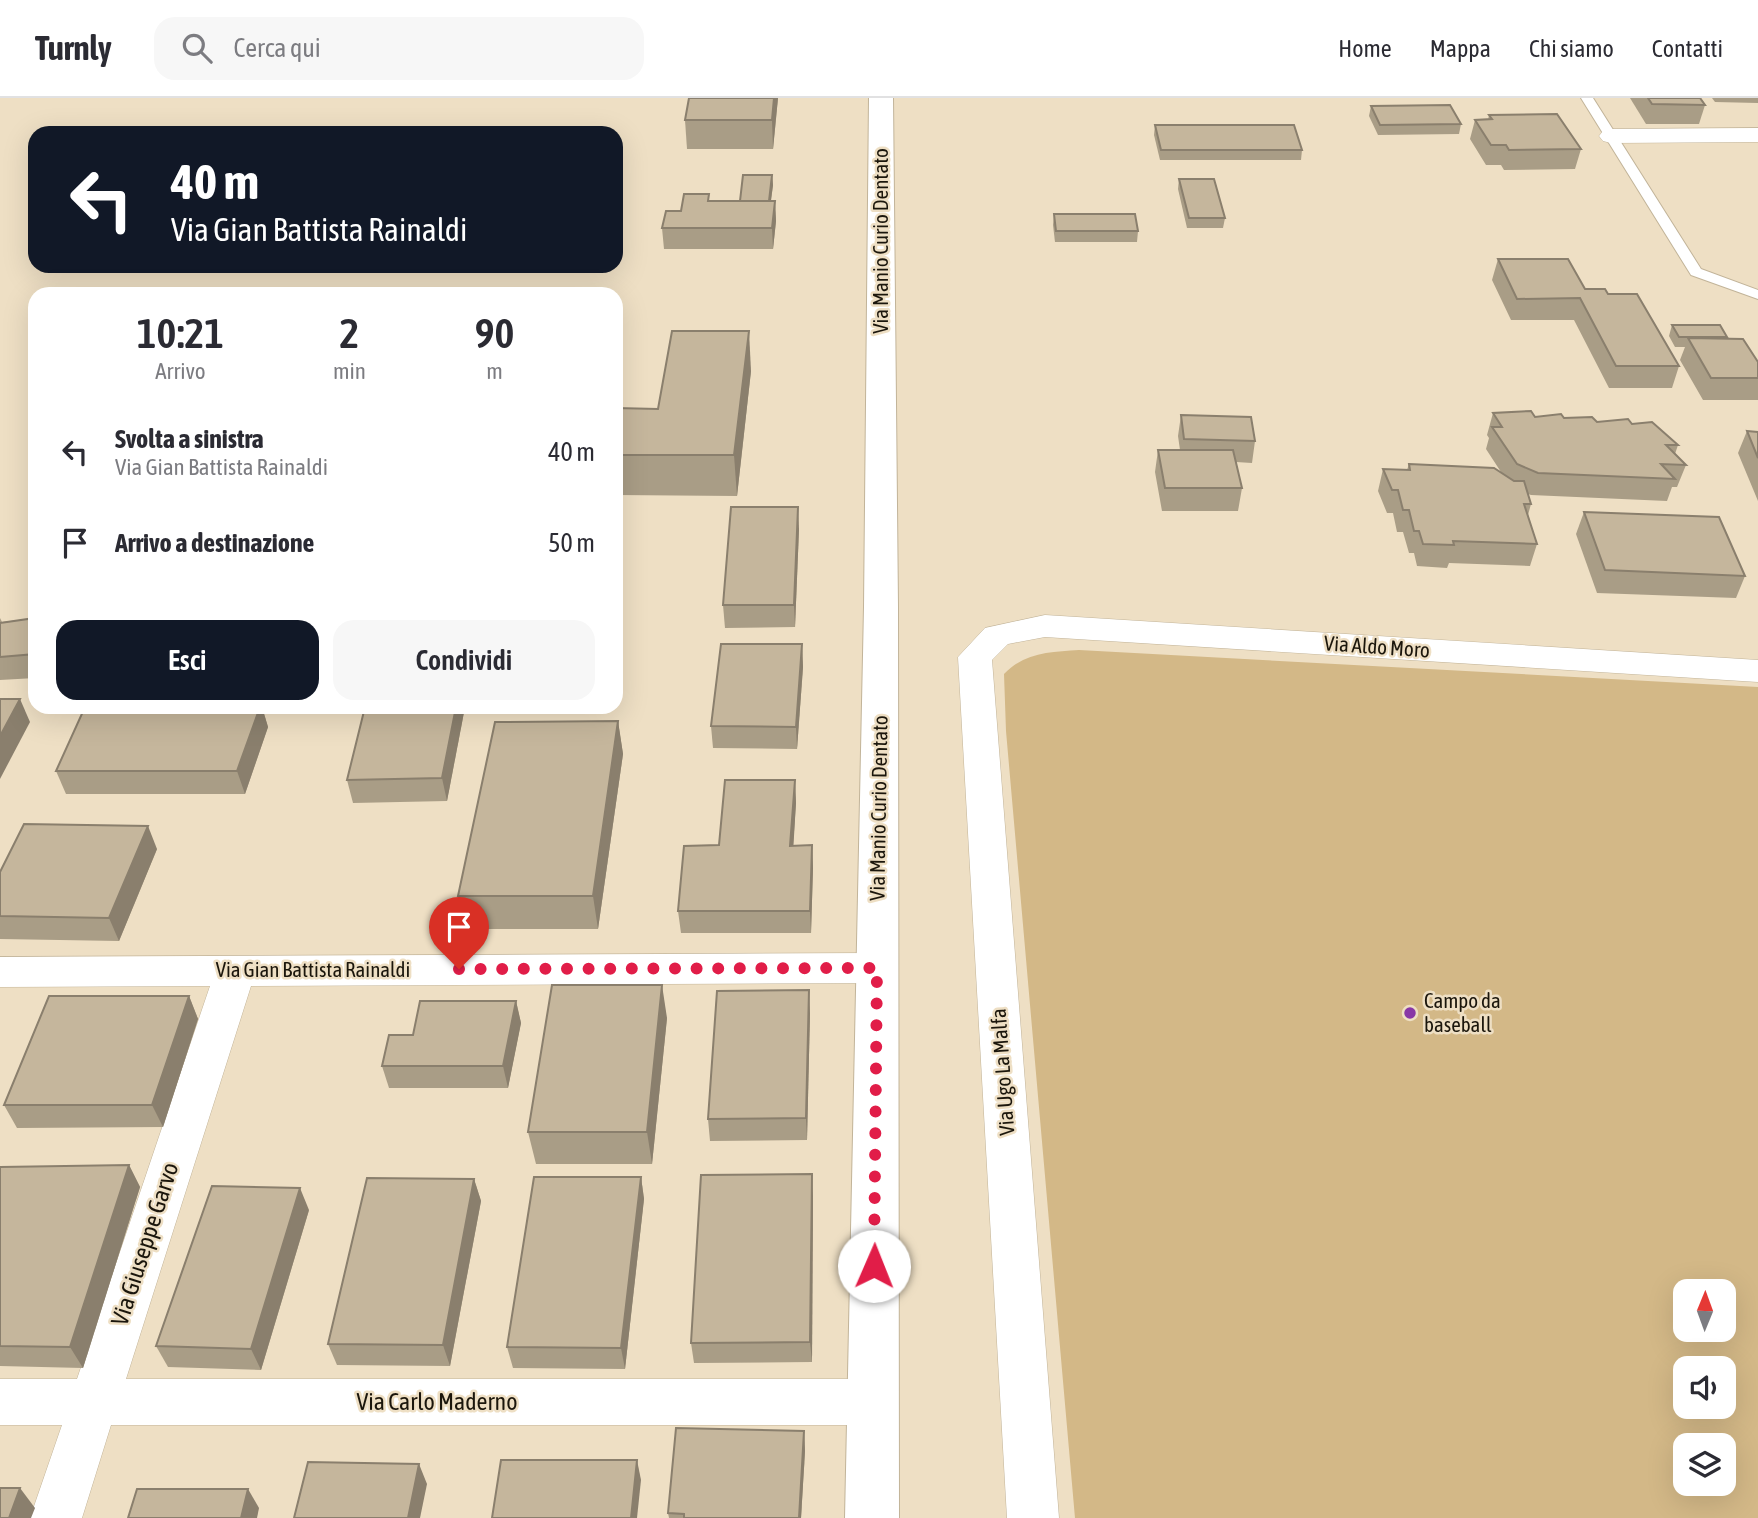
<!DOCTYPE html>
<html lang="it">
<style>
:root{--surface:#fff;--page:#f7f7f7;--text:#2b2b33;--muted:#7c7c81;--line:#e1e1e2;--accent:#111827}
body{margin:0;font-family:"Asap Condensed",sans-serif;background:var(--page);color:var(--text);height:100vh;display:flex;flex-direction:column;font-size:26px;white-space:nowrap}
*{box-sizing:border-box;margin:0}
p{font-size:23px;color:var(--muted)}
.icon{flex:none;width:38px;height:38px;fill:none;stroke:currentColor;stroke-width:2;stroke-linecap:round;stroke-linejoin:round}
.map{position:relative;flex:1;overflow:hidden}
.details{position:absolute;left:28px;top:189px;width:595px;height:427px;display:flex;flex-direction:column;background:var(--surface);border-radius:21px;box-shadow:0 7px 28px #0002}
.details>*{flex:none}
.guide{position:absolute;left:28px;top:28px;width:595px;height:147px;border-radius:21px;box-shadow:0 7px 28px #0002;background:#111827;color:#fff;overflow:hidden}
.needle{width:46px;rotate:1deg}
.buttons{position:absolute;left:1673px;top:1181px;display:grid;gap:14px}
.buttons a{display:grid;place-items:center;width:63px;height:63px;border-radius:14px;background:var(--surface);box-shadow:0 7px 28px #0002;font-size:35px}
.pin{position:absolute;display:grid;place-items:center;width:60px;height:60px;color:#fff;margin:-72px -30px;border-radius:50% 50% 50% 0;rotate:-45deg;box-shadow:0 0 7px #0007}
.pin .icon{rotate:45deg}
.me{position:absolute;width:77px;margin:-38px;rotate:1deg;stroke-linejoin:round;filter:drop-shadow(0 0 5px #0008)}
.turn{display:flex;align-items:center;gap:24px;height:147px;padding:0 28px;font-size:32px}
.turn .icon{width:91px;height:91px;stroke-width:2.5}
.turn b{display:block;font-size:49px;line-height:60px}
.eta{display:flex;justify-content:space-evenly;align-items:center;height:119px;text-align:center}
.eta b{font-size:42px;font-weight:600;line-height:49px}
.button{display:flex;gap:14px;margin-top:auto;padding:14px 28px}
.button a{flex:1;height:80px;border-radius:21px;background:var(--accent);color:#fff;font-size:28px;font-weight:600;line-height:80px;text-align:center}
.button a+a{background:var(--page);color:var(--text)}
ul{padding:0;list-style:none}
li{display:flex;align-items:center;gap:21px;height:91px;padding:0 28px}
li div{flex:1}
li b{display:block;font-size:26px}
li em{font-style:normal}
header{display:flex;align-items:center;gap:42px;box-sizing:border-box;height:98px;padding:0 35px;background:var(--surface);border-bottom:2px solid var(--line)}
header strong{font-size:33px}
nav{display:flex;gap:38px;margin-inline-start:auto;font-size:24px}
.search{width:490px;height:63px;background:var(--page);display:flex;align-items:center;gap:18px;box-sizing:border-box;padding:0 24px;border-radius:21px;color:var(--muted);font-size:26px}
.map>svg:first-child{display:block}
.green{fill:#d3b887;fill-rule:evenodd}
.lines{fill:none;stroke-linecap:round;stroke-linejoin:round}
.service-casing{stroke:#c2b499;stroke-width:2}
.minor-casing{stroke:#c2b499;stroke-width:1}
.secondary-casing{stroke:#c2b499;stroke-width:2}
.service{fill:#fff;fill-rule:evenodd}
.minor{fill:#fff;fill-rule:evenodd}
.secondary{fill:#fff;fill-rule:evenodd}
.wall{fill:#a99d86}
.shaded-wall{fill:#8a7f6d}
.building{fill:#c5b69c;stroke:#8a7f6d;stroke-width:2}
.route{stroke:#e11d48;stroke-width:12;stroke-dasharray:0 21.6}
.poi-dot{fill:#8837a6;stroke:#eedfc4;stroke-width:2.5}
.labels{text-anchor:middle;stroke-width:5;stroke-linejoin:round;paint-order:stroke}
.street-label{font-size:21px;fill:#1b160c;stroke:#eedfc4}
.poi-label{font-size:21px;fill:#1b160c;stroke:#eedfc4;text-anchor:start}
.near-street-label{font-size:24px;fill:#1b160c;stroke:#eedfc4}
</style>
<header>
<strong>Turnly</strong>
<div class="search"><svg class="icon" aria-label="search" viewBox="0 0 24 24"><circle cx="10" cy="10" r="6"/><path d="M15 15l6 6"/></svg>Cerca qui</div>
<nav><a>Home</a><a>Mappa</a><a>Chi siamo</a><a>Contatti</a></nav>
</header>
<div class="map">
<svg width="1758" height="1420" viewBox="0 0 1758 1420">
<rect width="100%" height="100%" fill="#eedfc4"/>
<path class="green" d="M1079,552L1758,589V1420H1075L1006,633L1004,576C1025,554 1051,554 1079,552ZM1685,1194H1724V1232H1685ZM1724,1270V1309H1685V1270ZM1685,1348H1724V1386H1685Z"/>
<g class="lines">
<defs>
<polygon id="service" points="1581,0 1593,0 1701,171 1758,192 1758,201 1691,177"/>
<g id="minor">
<polygon points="1758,30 1758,44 1611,45 1603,43 1599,38 1603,33 1611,31"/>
<polygon points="1045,517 1758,562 1758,584 1045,539 1008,546 992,562 1059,1420 1007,1420 958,559 985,530"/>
<polygon points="877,855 891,859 897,870 891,881 877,885 251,888 126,1281 873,1281 890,1288 897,1304 890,1320 873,1327 111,1327 82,1420 30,1420 62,1327 0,1327 0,1281 77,1281 210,888 0,889 0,859"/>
</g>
<polygon id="secondary" points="869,0 893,0 898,509 899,1420 845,1420 864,509"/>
</defs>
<use href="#service" class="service-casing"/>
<use href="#minor" class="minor-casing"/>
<use href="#secondary" class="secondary-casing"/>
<use href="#service" class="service"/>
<use href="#minor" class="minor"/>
<use href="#secondary" class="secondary"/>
</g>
<g class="wall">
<polygon points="689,0 778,0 773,51 687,51 685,22"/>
<polygon points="1630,0 1701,0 1705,7 1699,26 1646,26"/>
<polygon points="1712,0 1758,0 1758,5 1715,4"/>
<polygon points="1371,8 1461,26 1459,36 1378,37 1369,18"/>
<polygon points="1489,17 1581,51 1575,71 1504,72 1501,67 1486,67 1470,41 1475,22 1488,22"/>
<polygon points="1155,27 1302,52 1301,62 1160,62 1154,37"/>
<polygon points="772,77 773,87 771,103 775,103 776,123 773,151 664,151 662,130 681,113 709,103 740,103"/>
<polygon points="1179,81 1225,120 1223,130 1187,130 1178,91"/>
<polygon points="1054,116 1138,133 1137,144 1055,144 1053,127"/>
<polygon points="1498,161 1585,191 1608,196 1679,268 1672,290 1609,290 1574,222 1511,222 1492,182"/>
<polygon points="1672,227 1727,239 1727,241 1758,264 1758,302 1703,302 1680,262 1685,249 1675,249 1669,238"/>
<polygon points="751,273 737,398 616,397 616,310 658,311"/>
<polygon points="1493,315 1564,320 1597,324 1632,326 1678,347 1675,356 1686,367 1677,389 1672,389 1667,403 1531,397 1528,396 1531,406 1528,417 1537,446 1530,468 1449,465 1447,470 1417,468 1414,455 1409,455 1403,434 1397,434 1393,415 1387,415 1378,393 1383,371 1407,372 1409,366 1501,374 1486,351 1489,340 1487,337"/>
<polygon points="1181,317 1255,343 1252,365 1236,364 1242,390 1238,413 1162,413 1155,374 1158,352 1180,352 1178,338"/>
<polygon points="1747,333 1758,334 1758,403 1738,355"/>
<polygon points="1584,414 1745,478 1736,500 1597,495 1576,436"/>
<polygon points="799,431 795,529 725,530 723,507"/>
<polygon points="0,520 2,524 35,520 35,580 0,582"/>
<polygon points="802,546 803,569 797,651 713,650 711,628"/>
<polygon points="85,609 262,609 268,629 245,696 66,696 56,673"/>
<polygon points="365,609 465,609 447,703 353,705 347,682"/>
<polygon points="618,623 623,656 598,831 466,831 458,798"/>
<polygon points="795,682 796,705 793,748 812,747 813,770 811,835 681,835 678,813 719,747"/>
<polygon points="157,751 119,843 0,841 0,774"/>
<polygon points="189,898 198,921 163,1029 17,1030 4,1007"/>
<polygon points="516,903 521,925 508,990 389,990 382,968 413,937"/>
<polygon points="810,915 807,1042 710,1043 708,1021"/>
<polygon points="667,920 652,1066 536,1066 528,1034"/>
<polygon points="129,1067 140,1089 83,1270 0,1268 0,1069"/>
<polygon points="641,1079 644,1101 625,1271 513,1270 507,1249"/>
<polygon points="474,1081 481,1103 450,1268 337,1267 328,1246"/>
<polygon points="813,1098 812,1264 694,1265 691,1245"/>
<polygon points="309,1112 261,1272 168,1269 156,1248"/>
<polygon points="804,1333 805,1353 801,1420 669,1420 668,1415"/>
</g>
<g class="shaded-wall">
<polygon points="774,0 778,0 773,51 772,22"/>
<polygon points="772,77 773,87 768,123 768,113"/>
<polygon points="775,103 776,123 773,151 772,130"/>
<polygon points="749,233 751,273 737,398 734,357"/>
<polygon points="798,409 799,431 795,529 794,507"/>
<polygon points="802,546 803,569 797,651 796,629"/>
<polygon points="20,601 30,624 0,681 0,638"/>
<polygon points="260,609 262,609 268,629 245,696 237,673"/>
<polygon points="456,609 465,609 447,703 442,680"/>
<polygon points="618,623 623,656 598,831 593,798"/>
<polygon points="795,682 796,705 792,771 790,748"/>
<polygon points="148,728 157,751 119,843 109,820"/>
<polygon points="812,747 813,770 811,835 810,813"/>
<polygon points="662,887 667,920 652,1066 647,1034"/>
<polygon points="809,892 810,915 807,1042 806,1020"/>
<polygon points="189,898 198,921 163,1029 152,1007"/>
<polygon points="516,903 521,925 508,990 503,968"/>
<polygon points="129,1067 140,1089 83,1270 70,1249"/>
<polygon points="812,1076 813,1098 812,1264 810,1244"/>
<polygon points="641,1079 644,1101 625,1271 621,1250"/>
<polygon points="474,1081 481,1103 450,1268 443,1247"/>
<polygon points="300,1090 309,1112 261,1272 251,1251"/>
<polygon points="804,1333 805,1353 801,1420 799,1420"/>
<polygon points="637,1362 641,1382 637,1420 631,1420"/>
<polygon points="419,1366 427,1386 420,1420 408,1420"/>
<polygon points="20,1390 35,1410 31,1420 9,1420"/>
<polygon points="248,1391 259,1410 257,1420 241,1420"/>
</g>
<g class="building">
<polygon points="689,0 774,0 772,22 685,22"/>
<polygon points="1648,0 1700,0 1705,7 1652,6"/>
<polygon points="1450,7 1461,26 1380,27 1371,8"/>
<polygon points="1557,16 1581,51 1509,52 1506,47 1491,47 1475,22 1492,21 1489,17"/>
<polygon points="1155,27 1294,27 1302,52 1161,52"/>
<polygon points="743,77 772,77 769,103 740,103"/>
<polygon points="1179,81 1214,81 1225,120 1189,120"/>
<polygon points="684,96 709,96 708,103 775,103 772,130 662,130 666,113 681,113"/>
<polygon points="1054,116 1135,116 1138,133 1056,133"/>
<polygon points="1498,161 1568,161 1585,191 1605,191 1608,196 1637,196 1679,268 1616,268 1580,200 1517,201"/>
<polygon points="1672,227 1720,227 1727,239 1679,239"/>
<polygon points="672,233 749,233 734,357 616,357 616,310 658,311"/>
<polygon points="1688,240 1743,241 1758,264 1758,280 1711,280"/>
<polygon points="1531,313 1535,319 1561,316 1564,320 1592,319 1597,324 1628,321 1632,326 1652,324 1678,347 1666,347 1686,367 1661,366 1675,381 1538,375 1517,366 1492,329 1502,329 1493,315"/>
<polygon points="1181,317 1251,319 1255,343 1184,341"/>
<polygon points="1747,333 1758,334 1758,360"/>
<polygon points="1158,352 1233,352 1242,390 1165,390"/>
<polygon points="1409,366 1494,370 1514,383 1524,383 1531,406 1524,406 1537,446 1453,443 1454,447 1423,446 1419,433 1414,433 1409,412 1403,412 1398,392 1392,392 1383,371 1410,372"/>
<polygon points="731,409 798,409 794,507 723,507"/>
<polygon points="1584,414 1719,419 1745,478 1605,472"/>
<polygon points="35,520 35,556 0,559 0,525"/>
<polygon points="721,546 802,546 796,629 711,628"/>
<polygon points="0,601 20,601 0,638"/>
<polygon points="85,609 260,609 237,673 56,673"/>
<polygon points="365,609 456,609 442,680 347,682"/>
<polygon points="618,623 593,798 458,798 495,624"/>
<polygon points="725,682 795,682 790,748 812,747 810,813 678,813 684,748 719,747"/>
<polygon points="24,726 148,728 109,820 0,818 0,774"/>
<polygon points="552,887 662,887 647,1034 528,1034"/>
<polygon points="809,892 806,1020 708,1021 717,893"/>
<polygon points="49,898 189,898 152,1007 4,1007"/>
<polygon points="420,903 516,903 503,968 382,968 389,937 413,937"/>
<polygon points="129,1067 70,1249 0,1248 0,1069"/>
<polygon points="812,1076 810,1244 691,1245 701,1077"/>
<polygon points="534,1079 641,1079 621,1250 507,1249"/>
<polygon points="367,1080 474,1081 443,1247 328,1246"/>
<polygon points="212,1088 300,1090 251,1251 156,1248"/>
<polygon points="676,1330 804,1333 799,1420 684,1420 684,1416 668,1415"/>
<polygon points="501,1362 637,1362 631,1420 492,1420"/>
<polygon points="308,1364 419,1366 408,1420 294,1420"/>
<polygon points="0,1390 20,1390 9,1420 0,1420"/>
<polygon points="137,1391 248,1391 241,1420 128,1420"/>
</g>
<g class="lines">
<polyline class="route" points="459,871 877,870 874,1168"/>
</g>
<circle class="poi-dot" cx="1410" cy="915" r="7"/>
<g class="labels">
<g class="street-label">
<text transform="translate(881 143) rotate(-90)" y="7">Via Manio Curio Dentato</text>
<text transform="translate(1377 549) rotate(4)" y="7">Via Aldo Moro</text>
<text transform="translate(879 710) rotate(-89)" y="7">Via Manio Curio Dentato</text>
<text x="313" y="879">Via Gian Battista Rainaldi</text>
<text transform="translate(1003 974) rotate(-94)" y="7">Via Ugo La Malfa</text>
</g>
<g class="poi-label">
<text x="1424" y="910">Campo da<tspan x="1424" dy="24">baseball</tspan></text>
</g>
<g class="near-street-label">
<text transform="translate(145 1146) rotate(-72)" y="8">Via Giuseppe Garvo</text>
<text x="437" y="1312">Via Carlo Maderno</text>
</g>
</g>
</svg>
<div class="buttons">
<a><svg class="needle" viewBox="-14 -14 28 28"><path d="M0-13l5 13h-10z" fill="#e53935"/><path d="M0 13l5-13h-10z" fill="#7c7c81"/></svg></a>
<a><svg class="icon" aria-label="sound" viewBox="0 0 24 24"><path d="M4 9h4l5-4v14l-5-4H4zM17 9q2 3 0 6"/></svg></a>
<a><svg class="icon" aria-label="layers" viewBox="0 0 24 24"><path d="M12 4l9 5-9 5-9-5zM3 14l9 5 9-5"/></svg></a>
</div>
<div class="pin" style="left:459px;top:871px;background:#d93025"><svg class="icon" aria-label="arrive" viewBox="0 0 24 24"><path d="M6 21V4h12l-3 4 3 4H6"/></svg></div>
<svg class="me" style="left:874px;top:1168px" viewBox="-20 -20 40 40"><circle r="19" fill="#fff"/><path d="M0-13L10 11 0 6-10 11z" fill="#e11d48"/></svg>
<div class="guide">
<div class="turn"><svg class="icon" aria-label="left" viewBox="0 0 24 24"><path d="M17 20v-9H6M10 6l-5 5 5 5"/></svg><div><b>40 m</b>Via Gian Battista Rainaldi</div></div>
</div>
<section class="details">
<div class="eta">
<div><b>10:21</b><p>Arrivo</p></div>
<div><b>2</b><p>min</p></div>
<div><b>90</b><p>m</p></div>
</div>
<ul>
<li><svg class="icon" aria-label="left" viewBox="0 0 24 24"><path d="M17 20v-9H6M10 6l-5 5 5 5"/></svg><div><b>Svolta a sinistra</b><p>Via Gian Battista Rainaldi</p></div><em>40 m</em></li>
<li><svg class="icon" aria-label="arrive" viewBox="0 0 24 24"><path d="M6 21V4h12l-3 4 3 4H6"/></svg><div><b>Arrivo a destinazione</b></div><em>50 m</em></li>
</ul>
<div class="button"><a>Esci</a><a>Condividi</a></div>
</section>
</div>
